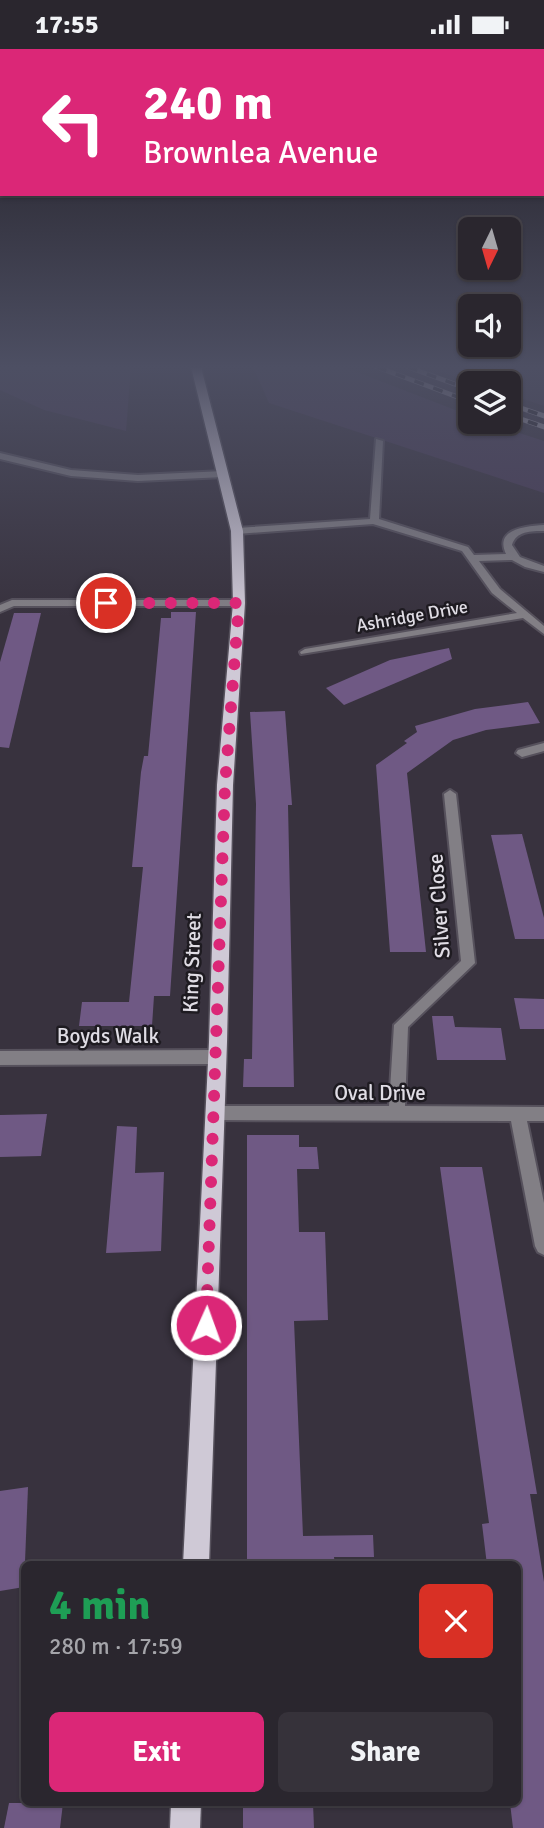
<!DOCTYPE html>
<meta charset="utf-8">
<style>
:root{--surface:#2a262e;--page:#36323a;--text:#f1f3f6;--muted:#a5a5aa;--line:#46434a;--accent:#db2777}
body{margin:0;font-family:Signika,sans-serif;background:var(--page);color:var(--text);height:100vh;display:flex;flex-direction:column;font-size:26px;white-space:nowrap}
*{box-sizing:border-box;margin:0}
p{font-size:23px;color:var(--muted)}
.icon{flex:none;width:38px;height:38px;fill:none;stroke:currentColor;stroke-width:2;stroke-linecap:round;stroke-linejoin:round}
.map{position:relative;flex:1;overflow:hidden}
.side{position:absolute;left:21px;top:1512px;width:500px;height:245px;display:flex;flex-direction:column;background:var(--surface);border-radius:10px;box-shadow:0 2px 5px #0004,0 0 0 2px var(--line)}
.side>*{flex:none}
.top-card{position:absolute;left:0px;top:0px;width:544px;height:147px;box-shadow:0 2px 5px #0004,0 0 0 2px var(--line);background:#db2777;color:#fff;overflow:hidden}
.needle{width:46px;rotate:185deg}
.fabs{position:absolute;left:458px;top:168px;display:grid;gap:14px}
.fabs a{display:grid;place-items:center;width:63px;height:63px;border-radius:10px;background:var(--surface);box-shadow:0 2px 5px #0004,0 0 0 2px var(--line);font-size:35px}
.pin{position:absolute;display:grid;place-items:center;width:60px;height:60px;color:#fff;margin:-30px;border:4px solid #fff;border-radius:50%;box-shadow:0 2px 7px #0007}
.me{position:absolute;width:77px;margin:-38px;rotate:2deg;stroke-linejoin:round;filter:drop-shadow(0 0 5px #0008)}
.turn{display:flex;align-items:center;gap:24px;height:147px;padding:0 28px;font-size:32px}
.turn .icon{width:91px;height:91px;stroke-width:2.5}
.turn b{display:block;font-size:49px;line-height:60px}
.round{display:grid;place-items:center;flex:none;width:74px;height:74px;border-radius:10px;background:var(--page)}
.overview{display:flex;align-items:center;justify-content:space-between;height:119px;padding:0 28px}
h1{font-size:42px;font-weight:800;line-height:52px;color:#1e9e55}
.button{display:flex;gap:14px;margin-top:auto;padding:14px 28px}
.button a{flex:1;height:80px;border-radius:10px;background:var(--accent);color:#fff;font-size:28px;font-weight:800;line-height:80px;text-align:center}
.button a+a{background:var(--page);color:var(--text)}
.status{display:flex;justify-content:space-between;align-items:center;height:49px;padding:0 35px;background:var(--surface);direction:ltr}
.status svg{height:19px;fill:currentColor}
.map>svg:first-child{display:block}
.built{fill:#433a4c}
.green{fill:#483b56}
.building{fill:#6f5984}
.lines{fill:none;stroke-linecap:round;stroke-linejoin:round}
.minor-casing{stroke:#56515c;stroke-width:4}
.tertiary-casing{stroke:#56515c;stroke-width:4}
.primary-casing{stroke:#56515c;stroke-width:3}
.minor{fill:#827f85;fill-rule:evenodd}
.tertiary{fill:#827f85;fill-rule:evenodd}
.primary{fill:#cfc9d6;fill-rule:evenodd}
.rail-casing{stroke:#aba7b0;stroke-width:5}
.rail{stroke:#1e1b21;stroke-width:3.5;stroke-dasharray:10;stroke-linecap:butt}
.route{stroke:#db2777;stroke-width:12;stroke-dasharray:0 21.6}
.labels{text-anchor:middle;stroke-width:5;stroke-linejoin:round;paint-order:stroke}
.far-street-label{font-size:18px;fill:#e0dde5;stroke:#1e1b21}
.street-label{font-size:21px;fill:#e0dde5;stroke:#1e1b21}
</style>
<div class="status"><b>17:55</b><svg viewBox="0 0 49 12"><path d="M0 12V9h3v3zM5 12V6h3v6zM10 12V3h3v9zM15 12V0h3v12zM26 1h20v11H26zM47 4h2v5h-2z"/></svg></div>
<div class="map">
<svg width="544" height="1779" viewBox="0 0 544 1779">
<rect width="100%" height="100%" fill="#38323e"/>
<polygon class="built" points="425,318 544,318 544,357 509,345 509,334 474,334"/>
<g class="green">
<polygon points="0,318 131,318 126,382 44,361 0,341"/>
<polygon points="253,318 344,318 471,367 471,373 486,373 544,392 544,444 269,354"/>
</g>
<g class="building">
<polygon points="171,563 196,563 170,947 154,947 152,977 79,977 82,953 129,953 143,818 132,818 141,723 144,707 148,707 161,569 171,569"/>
<polygon points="14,564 41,564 9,699 0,698 0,613"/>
<polygon points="449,599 452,610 344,656 326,639 390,611"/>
<polygon points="528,653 540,674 486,681 453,691 407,724 426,903 390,903 376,716 407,694 404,692 417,683 415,677 475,660"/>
<polygon points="285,662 292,756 288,756 294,1038 243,1038 244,1010 252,1010 256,755 250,663"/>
<polygon points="522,785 544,869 544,890 515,890 491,786"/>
<polygon points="514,949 544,950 544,980 520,980"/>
<polygon points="432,967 453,967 455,978 501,979 506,1011 437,1011"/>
<polygon points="47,1065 41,1107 0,1108 0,1066"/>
<polygon points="117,1077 137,1078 135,1124 164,1123 161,1202 106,1204"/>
<polygon points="247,1086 299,1086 299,1098 317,1098 319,1120 297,1120 299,1183 325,1183 328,1271 294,1272 303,1487 373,1486 374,1508 334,1508 335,1516 247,1516"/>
<polygon points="440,1118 482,1118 537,1445 530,1445 544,1533 544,1779 513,1779 510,1754 518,1754 518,1516 487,1516 482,1475 489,1474"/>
<polygon points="28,1438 24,1538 0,1542 0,1442"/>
<polygon points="9,1754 63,1754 60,1779 4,1779"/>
<polygon points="243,1754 313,1754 314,1779 243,1779"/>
</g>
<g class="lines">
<defs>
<g id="minor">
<path d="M376,390L383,392L379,470L468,498L474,506L506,505C494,480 526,477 544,476V482C531,482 516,482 512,496L520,508L544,517V523L525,518L512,511L479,512L500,540L544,577V585L523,569L301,605L300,603L305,600L517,564L492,544L462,502L373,475L237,485L232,482L237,479L370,470Z"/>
<polygon points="0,404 71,421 138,426 224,422 228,425 224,428 138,432 71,427 0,410"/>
<polygon points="12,551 239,551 244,554 239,557 14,557 0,563 0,556"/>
<polygon points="544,694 544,702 522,708 516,704 518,701"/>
<polygon points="450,741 456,745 475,914 408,978 405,1057 544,1058 544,1072 527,1072 544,1154 544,1206 538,1203 535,1197 511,1072 215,1071 209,1069 207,1064 209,1059 215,1057 389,1057 394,976 461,912 444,745"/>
</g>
<polygon id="tertiary" points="217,1001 222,1003 225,1008 222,1013 217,1015 0,1016 0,1002"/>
<g id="primary">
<polygon points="191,318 201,318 243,482 245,554 233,736 227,993 209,1516 183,1516 209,993 217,736 233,554 231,482"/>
<polygon points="171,1754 201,1754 200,1779 170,1779"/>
</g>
</defs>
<use href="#minor" class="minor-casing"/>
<use href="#tertiary" class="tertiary-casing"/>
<use href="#primary" class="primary-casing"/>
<use href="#minor" class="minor"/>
<use href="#tertiary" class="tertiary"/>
<use href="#primary" class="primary"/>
<defs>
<g id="rail">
<polyline points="377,318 471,353"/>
<polyline points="408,318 471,341"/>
<polyline points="509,355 544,367"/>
<polyline points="509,366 544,378"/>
</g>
</defs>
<use href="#rail" class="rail-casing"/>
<use href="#rail" class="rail"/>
</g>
<linearGradient id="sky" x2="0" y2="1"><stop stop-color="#1f1c22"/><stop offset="0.56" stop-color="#4d4f63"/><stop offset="1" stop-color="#4d4f63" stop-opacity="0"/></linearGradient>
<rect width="544" height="568" fill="url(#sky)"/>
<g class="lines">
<polyline class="route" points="106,554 239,554 225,736 206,1276"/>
</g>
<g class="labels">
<g class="far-street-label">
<text transform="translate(412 567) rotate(-10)" y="6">Ashridge Drive</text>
</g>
<g class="street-label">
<text transform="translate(439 857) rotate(-94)" y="7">Silver Close</text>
<text transform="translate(192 914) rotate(-88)" y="7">King Street</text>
<text x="108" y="994">Boyds Walk</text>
<text x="380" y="1051">Oval Drive</text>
</g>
</g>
</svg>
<div class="fabs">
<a><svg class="needle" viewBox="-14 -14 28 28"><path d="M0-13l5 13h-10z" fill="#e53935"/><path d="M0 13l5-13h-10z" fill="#a5a5aa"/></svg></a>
<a><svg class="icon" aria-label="sound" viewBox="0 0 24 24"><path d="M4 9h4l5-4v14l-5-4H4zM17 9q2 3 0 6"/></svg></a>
<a><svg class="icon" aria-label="layers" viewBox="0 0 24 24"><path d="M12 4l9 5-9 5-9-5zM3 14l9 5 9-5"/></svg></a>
</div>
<div class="pin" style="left:106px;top:554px;background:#d93025"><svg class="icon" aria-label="arrive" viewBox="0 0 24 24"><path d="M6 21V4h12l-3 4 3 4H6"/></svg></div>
<svg class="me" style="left:206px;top:1276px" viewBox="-20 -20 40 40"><circle r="17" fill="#db2777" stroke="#fff" stroke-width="3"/><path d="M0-11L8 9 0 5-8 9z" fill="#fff"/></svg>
<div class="top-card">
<div class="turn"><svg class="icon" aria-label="left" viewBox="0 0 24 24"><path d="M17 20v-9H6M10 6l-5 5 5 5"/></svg><div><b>240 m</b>Brownlea Avenue</div></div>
</div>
<section class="side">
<div class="overview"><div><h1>4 min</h1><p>280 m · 17:59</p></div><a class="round" style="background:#d93025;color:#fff"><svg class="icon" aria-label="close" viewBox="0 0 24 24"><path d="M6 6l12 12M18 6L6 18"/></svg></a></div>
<div class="button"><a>Exit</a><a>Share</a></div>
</section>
</div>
